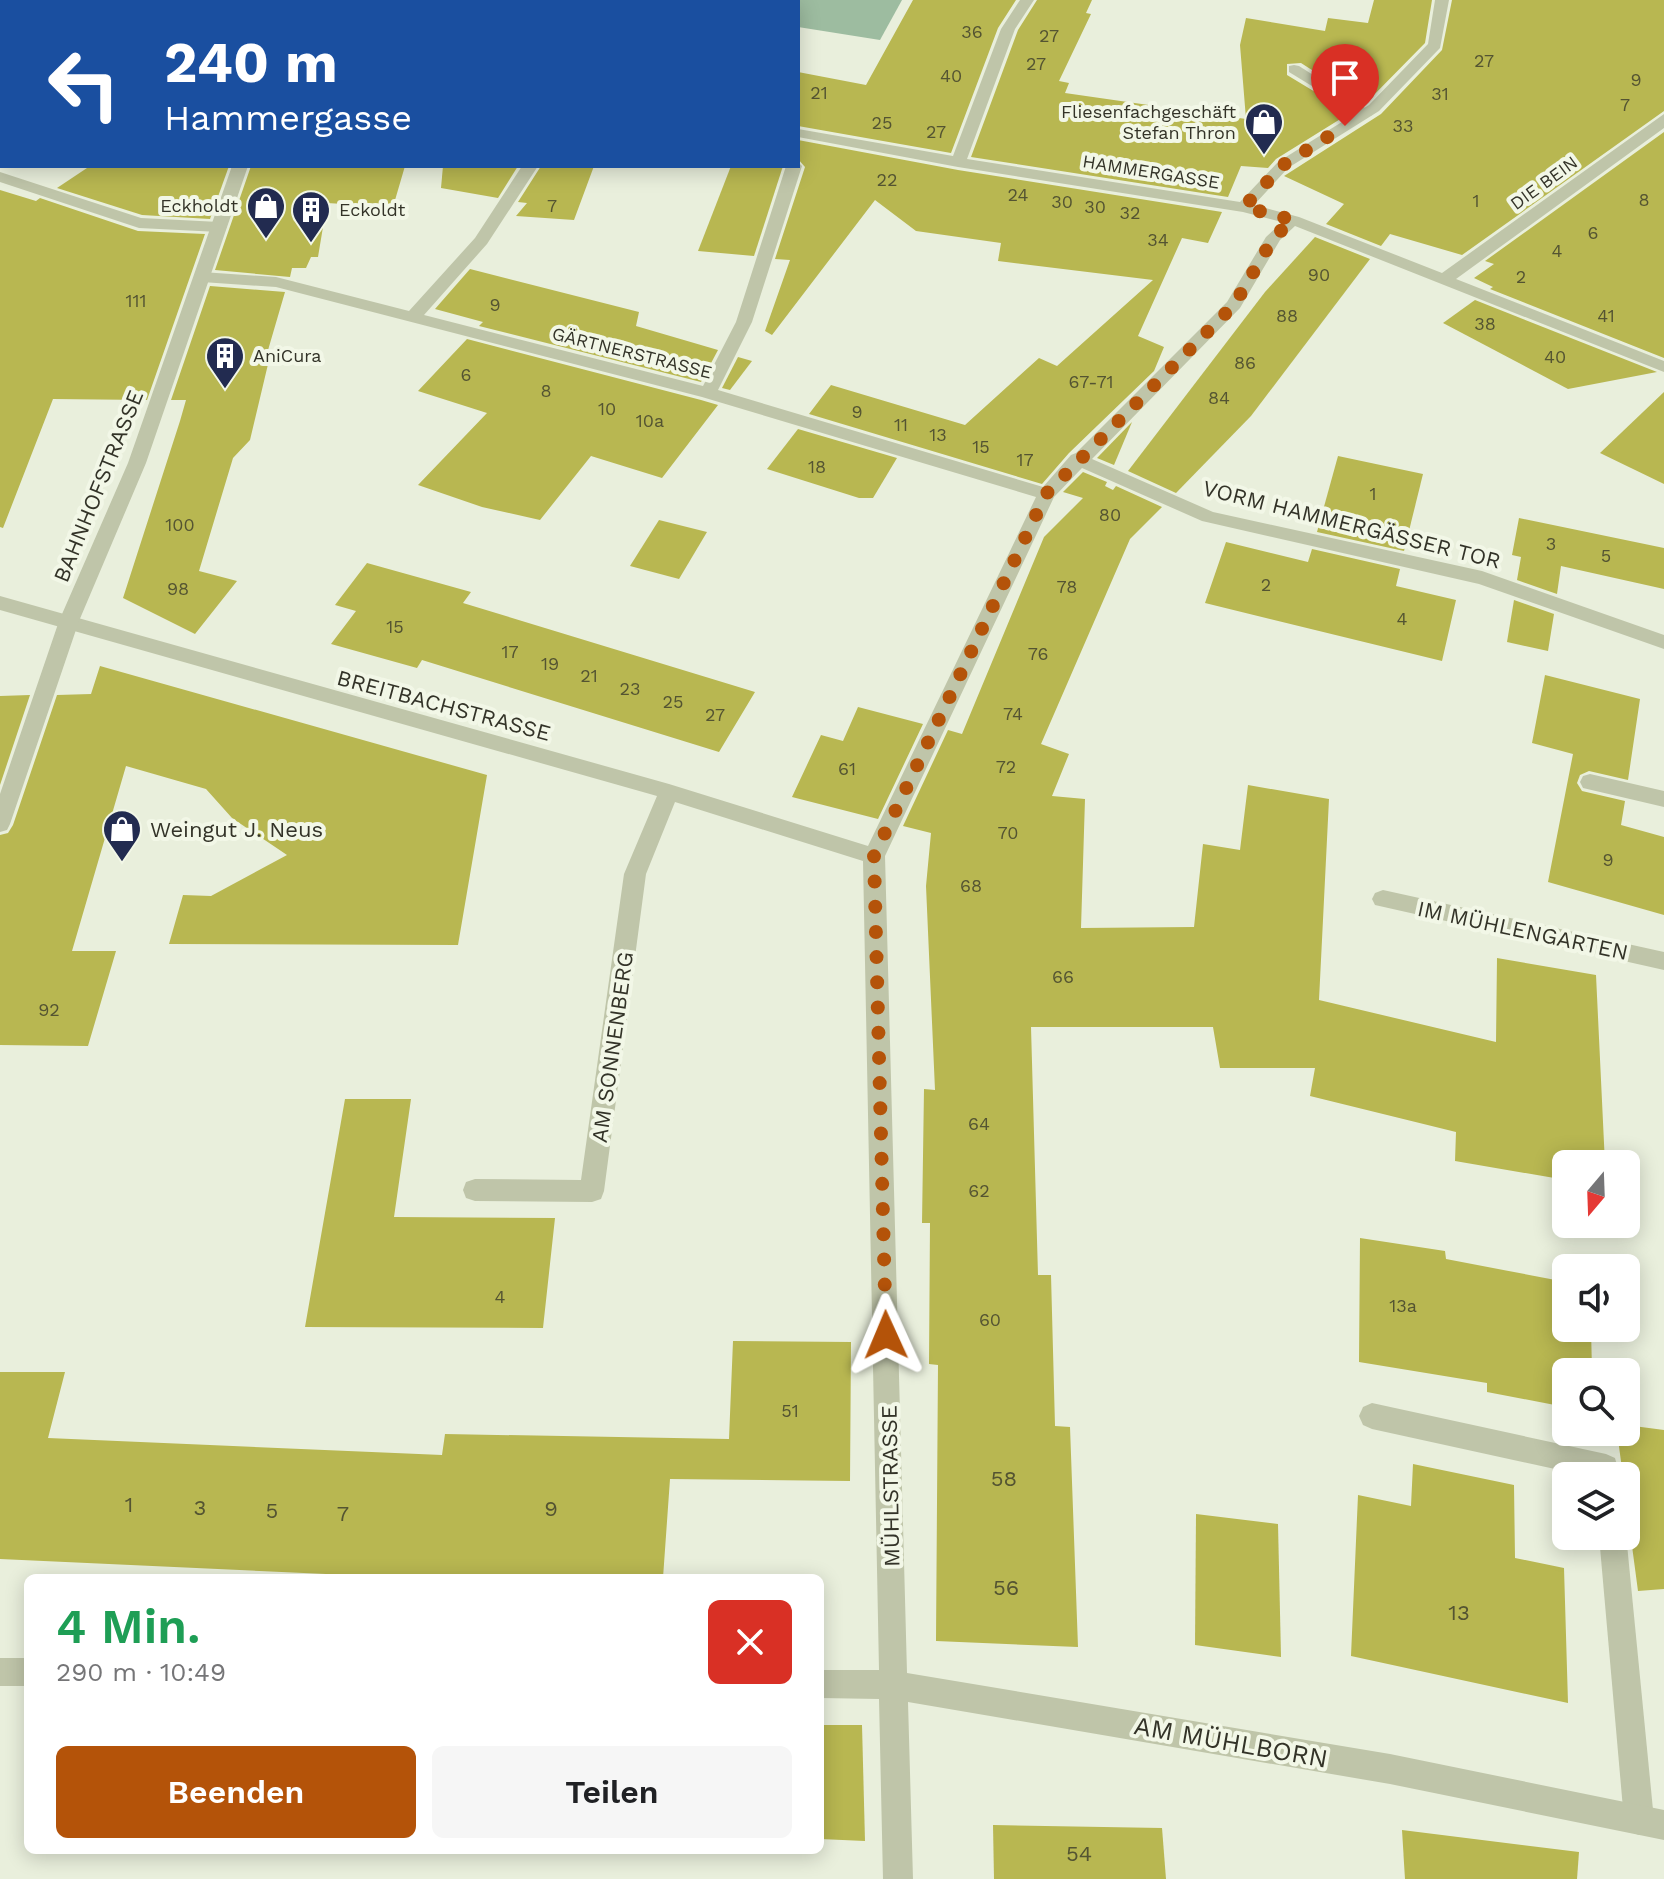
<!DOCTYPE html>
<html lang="de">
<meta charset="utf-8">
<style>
:root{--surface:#fff;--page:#f6f6f6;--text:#202124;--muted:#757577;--accent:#b45309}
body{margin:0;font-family:"Work Sans",sans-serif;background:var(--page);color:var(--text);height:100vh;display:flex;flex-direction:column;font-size:30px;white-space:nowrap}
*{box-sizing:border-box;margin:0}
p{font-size:26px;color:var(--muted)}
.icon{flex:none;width:44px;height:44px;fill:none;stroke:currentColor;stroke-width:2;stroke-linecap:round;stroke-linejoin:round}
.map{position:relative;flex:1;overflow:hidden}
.panel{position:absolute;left:24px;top:1574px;width:800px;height:280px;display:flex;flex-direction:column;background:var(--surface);border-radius:12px;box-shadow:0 4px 20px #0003}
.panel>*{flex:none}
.hud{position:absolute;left:0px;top:0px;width:800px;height:168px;box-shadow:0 4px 20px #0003;background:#1a4fa0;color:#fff;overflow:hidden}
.needle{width:52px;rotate:199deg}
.tools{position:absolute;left:1552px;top:1150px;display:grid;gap:16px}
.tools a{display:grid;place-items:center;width:88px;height:88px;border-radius:12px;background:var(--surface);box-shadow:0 4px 20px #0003;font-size:40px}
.pin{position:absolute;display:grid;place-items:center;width:68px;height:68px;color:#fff;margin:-82px -34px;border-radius:50% 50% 50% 0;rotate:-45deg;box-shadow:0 0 8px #0007}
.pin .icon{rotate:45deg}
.me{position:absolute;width:88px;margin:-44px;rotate:359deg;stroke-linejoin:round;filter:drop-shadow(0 0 6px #0008)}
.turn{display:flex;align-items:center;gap:28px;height:168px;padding:0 32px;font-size:36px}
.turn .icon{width:104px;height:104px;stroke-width:2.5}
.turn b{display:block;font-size:56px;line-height:68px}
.round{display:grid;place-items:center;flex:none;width:84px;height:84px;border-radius:12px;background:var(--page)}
.overview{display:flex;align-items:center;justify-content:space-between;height:136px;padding:0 32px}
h1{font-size:48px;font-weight:600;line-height:60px;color:#1e9e55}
.action{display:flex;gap:16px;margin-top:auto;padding:16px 32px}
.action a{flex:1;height:92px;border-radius:12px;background:var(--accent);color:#fff;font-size:32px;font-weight:600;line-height:92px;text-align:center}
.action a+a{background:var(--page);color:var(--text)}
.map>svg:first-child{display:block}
.green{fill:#9dbca0}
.building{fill:#b8b751}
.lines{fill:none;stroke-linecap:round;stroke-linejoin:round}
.service{fill:#bfc5a9;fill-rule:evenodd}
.minor{fill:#bfc5a9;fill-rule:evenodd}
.tertiary{fill:#bfc5a9;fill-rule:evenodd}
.route{stroke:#b45309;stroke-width:14;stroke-dasharray:0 25.2}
.labels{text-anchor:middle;stroke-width:8;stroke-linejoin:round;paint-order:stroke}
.number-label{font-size:18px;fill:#545432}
.far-poi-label{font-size:18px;fill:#333328;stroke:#f2f7e7;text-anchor:end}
.far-street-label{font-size:18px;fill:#333328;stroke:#f2f7e7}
.street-label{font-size:22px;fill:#333328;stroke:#f2f7e7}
.poi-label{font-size:22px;fill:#333328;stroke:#f2f7e7;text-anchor:start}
.near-number-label{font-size:22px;fill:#545432}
.near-street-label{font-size:26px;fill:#333328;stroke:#f2f7e7}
</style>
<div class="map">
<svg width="1664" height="1879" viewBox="0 0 1664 1879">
<rect width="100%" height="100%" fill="#e9efdc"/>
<polygon class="green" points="797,0 902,0 880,40 798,27"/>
<g class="building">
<polygon points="913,0 1016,0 998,28 951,153 798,126 798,72 866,85"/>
<polygon points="1037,0 1092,0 1086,13 1091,14 1059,81 1069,83 1065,93 1246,119 1240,45 1246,18 1325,31 1328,18 1368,23 1374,0 1432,0 1425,43 1365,104 1301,63 1287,64 1287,75 1350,113 1276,159 1268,168 1241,166 1228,197 971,157 1018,30"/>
<polygon points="1452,0 1664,0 1664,111 1462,255 1390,234 1381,246 1326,224 1344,204 1284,176 1381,114 1442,50"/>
<polygon points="1664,132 1664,358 1490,289 1493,287 1474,278 1494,264 1485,261"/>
<polygon points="798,140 958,170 1222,212 1208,243 1182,238 1138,336 1164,347 1154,371 1069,453 1042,484 809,414 831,385 965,425 1039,358 1057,366 1153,280 998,261 1001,243 916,231 875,200 772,335 765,331 790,260 775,259 805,167 798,159"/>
<polygon points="90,166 229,166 210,219 142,215 57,188"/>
<polygon points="251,166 405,166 393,207 327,203 318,257 311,257 306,268 292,268 290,277 215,270"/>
<polygon points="443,166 518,166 498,198 441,188"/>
<polygon points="541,166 594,166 574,220 516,216 527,203 518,202"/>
<polygon points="731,166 783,166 754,256 698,251"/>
<polygon points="0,190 36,201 40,198 138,231 205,234 147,400 53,399 3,528 0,527"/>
<polygon points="1315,237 1370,259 1251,416 1176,493 1128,471 1265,292"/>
<polygon points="470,269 639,312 636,326 718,350 701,382 479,326 483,322 435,309"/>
<polygon points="210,286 285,292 266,357 269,360 250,440 233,458 199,571 237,581 195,634 123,598 180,421 186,400 171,400"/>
<polygon points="1475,300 1657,372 1568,389 1443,323"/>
<polygon points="467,339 701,400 718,405 662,478 591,456 540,520 482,507 418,485 487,413 418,391"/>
<polygon points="738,357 752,361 730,390 722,388"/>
<polygon points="1664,392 1664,484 1600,453"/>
<polygon points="1132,422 1114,465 1097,458"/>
<polygon points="798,429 897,458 873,498 859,498 767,469"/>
<polygon points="1338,456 1423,474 1404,551 1317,532"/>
<polygon points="1083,472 1107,482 1105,486 1113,490 1116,486 1162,507 1130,539 1041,744 1069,754 1052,796 1085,799 1081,928 1194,927 1203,844 1240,850 1248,785 1329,799 1319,1000 1496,1042 1497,958 1596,975 1605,1164 1566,1164 1566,1180 1455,1161 1456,1132 1310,1096 1315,1068 1220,1068 1213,1027 1031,1027 1038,1275 1051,1275 1055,1426 1070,1427 1078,1647 936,1641 938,1365 929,1364 930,1223 922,1223 924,1089 935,1090 926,886 931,833 903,826 948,730 962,734 1044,537 1083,498 1063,492"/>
<polygon points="1519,518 1664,548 1664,589 1561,566 1557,594 1517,580 1521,557 1512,555"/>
<polygon points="659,520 707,532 679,579 630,566"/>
<polygon points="1226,542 1308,562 1312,549 1400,569 1396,586 1456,600 1442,661 1205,603"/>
<polygon points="367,563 471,592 463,603 755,692 719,752 422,660 417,668 331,644 356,611 335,605"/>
<polygon points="1514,600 1554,614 1548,651 1507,642"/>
<polygon points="100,666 487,775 458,945 169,944 183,895 211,896 287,855 232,818 206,789 126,766 72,951 116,951 88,1046 0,1045 0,835 8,833 13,825 57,695 91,694"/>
<polygon points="1545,675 1640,699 1628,780 1589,771 1580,775 1577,783 1582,791 1625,801 1621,825 1664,837 1664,915 1548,882 1573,754 1532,743"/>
<polygon points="30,695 0,785 0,696"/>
<polygon points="858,707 923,724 878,819 792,797 821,735 843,741"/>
<polygon points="345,1099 411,1099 394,1217 555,1218 543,1328 305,1327"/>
<polygon points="1360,1238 1445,1251 1446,1259 1566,1282 1566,1328 1591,1328 1592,1371 1559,1374 1560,1406 1487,1392 1487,1383 1359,1362"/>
<polygon points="733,1341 851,1342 850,1481 670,1479 663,1578 414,1578 0,1559 0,1372 65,1372 48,1438 442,1455 445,1434 729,1439"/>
<polygon points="1626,1425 1664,1430 1664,1589 1638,1591 1626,1501 1626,1476 1623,1476 1617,1432 1626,1432"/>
<polygon points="1413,1464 1514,1485 1515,1558 1564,1568 1568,1703 1351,1656 1358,1495 1411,1506"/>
<polygon points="1196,1514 1278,1524 1281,1657 1195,1645"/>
<polygon points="820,1725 862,1725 865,1841 820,1839"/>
<polygon points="993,1825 1162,1828 1166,1879 994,1879"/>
<polygon points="1402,1830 1579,1852 1577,1879 1405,1879"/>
</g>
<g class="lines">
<g class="service">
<polygon points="1294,65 1299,66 1373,113 1371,116 1361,116 1289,72 1289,66"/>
<polygon points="1590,774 1664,791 1664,807 1583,788 1580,782 1583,776"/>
<polygon points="1372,1403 1606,1454 1615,1458 1620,1476 1587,1476 1372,1429 1363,1425 1359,1416 1363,1407"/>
<polygon points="1626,1534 1654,1820 1650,1831 1639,1835 1628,1831 1624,1820 1599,1536"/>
</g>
<g class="minor">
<polygon points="596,0 610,0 612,2 598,2"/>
<polygon points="1020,0 1034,0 1015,29 967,159 1240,202 1278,162 1369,105 1428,44 1435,0 1449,0 1440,48 1379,111 1288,168 1254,205 1299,217 1442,273 1664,114 1664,128 1456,279 1664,361 1664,372 1295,226 1280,240 1240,308 1092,459 1213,512 1482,571 1664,635 1664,649 1479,584 1202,521 1082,468 1054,497 885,856 907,1673 1390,1754 1664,1810 1664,1840 1390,1784 908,1702 913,1879 883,1879 879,1699 820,1698 820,1670 879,1670 863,861 675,802 646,874 604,1191 601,1199 592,1202 475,1201 466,1198 463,1190 466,1182 475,1179 581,1180 624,874 657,796 0,610 0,596 669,784 868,846 1036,497 702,397 276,287 202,282 194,277 202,272 276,277 409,311 475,238 522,166 538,166 487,244 424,315 703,386 736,322 786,166 798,166 798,162 802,166 752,322 718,390 1043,487 1071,455 1076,453 1227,302 1266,237 1282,222 1243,212 958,167 798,137 798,129 953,156 1001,29"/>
<polygon points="0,172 141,218 219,222 227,227 219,232 139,228 0,182"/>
<polygon points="1383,890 1664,952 1664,970 1375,905 1372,899 1375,893"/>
<rect x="0" y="1658" width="28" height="28"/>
</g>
<g class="tertiary">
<polygon points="288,0 302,0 287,2"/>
<polygon points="232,166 248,166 146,463 79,621 10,824 7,830 0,832 0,794 59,621 128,463"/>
</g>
</g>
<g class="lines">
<polyline class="route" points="886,1335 874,856 1046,494 1234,305 1274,237 1293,220 1244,207 1283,165 1345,126"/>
</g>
<defs>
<symbol id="shop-pin" viewBox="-11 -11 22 30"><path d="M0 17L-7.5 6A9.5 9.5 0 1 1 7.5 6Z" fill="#222b50" stroke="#f2f7e7"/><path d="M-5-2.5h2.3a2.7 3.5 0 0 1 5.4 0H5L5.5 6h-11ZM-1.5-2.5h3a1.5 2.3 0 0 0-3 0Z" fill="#fff"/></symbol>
<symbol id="building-pin" viewBox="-11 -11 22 30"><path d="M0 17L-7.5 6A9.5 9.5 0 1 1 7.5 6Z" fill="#222b50" stroke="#f2f7e7"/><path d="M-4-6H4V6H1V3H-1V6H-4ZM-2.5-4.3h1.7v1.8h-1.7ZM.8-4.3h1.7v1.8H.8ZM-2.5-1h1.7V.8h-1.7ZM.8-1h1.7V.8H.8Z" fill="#fff"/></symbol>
</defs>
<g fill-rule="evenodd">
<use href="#shop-pin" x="1242" y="100" width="44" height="60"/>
<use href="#shop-pin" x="244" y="184" width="44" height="60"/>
<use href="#building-pin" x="289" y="188" width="44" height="60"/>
<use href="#building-pin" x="203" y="334" width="44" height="60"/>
<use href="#shop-pin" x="100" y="807" width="44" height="60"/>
</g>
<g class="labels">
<g class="number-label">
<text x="972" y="38">36</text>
<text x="1049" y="42">27</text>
<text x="1484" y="67">27</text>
<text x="1036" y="70">27</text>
<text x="951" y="82">40</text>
<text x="1636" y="86">9</text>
<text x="819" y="99">21</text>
<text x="1440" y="100">31</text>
<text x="1625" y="111">7</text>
<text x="882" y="129">25</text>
<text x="1403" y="132">33</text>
<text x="936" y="138">27</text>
<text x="887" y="186">22</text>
<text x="1018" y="201">24</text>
<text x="1644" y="206">8</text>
<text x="1476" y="207">1</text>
<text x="1062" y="208">30</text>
<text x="552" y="212">7</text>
<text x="1095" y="213">30</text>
<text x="1130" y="219">32</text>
<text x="1593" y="239">6</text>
<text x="1158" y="246">34</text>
<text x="1557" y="257">4</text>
<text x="1319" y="281">90</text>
<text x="1521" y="283">2</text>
<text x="136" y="307">111</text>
<text x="495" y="311">9</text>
<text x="1287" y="322">88</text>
<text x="1606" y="322">41</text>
<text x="1485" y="330">38</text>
<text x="1555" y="363">40</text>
<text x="1245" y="369">86</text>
<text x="466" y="381">6</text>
<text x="1091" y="388">67-71</text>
<text x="546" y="397">8</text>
<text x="1219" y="404">84</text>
<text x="607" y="415">10</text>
<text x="857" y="418">9</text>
<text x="650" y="427">10a</text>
<text x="901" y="431">11</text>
<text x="938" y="441">13</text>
<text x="981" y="453">15</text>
<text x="1025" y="466">17</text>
<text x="817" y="473">18</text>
<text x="1373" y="500">1</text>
<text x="1110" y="521">80</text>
<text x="180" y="531">100</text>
<text x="1551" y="550">3</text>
<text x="1606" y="562">5</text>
<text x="1266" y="591">2</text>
<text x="1067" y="593">78</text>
<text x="178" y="595">98</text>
<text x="1402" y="625">4</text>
<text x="395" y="633">15</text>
<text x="510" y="658">17</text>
<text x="1038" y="660">76</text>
<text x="550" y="670">19</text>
<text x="589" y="682">21</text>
<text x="630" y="695">23</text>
<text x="673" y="708">25</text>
<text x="1013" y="720">74</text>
<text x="715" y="721">27</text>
<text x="1006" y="773">72</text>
<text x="847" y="775">61</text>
<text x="1008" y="839">70</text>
<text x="1608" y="866">9</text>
<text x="971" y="892">68</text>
<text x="1063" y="983">66</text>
<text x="49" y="1016">92</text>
<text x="979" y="1130">64</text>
<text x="979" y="1197">62</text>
<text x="500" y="1303">4</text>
<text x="1403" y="1312">13a</text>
<text x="990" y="1326">60</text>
<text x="790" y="1417">51</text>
</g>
<g class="far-poi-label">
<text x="1236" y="118">Fliesenfachgeschäft<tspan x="1236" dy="21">Stefan Thron</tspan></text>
<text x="238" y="212">Eckholdt</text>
<text x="339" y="216" text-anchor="start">Eckoldt</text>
<text x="253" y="362" text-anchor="start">AniCura</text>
</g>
<g class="far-street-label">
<text transform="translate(1151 172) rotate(9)" y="6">HAMMERGASSE</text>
<text transform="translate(1544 183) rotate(-36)" y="6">DIE BEIN</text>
<text transform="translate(632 353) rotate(14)" y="6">GÄRTNERSTRASSE</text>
</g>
<g class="street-label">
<text transform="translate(98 486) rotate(-68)" y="8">BAHNHOFSTRASSE</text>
<text transform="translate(1352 524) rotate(14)" y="8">VORM HAMMERGÄSSER TOR</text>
<text transform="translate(444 705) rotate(15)" y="8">BREITBACHSTRASSE</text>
<text transform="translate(1523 930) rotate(12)" y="8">IM MÜHLENGARTEN</text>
<text transform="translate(612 1047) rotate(-82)" y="8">AM SONNENBERG</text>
<text transform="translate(890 1486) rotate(-91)" y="8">MÜHLSTRASSE</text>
</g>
<g class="poi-label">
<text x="150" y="837">Weingut J. Neus</text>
</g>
<g class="near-number-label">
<text x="1004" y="1486">58</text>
<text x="129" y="1512">1</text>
<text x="200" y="1515">3</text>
<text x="551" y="1516">9</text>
<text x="272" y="1518">5</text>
<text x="343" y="1521">7</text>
<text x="1006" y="1595">56</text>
<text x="1459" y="1620">13</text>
<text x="1079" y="1861">54</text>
</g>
<g class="near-street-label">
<text transform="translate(1231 1742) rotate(10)" y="9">AM MÜHLBORN</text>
</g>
</g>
</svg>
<div class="tools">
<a><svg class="needle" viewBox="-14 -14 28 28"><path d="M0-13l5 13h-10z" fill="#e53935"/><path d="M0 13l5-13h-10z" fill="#757577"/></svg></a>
<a><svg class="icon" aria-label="sound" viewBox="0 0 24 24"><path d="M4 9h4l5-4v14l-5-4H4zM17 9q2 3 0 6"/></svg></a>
<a><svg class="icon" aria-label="search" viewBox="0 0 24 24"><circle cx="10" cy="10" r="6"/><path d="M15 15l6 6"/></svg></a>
<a><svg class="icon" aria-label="layers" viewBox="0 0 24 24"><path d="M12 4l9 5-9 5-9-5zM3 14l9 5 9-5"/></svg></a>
</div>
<div class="pin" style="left:1345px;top:126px;background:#d93025"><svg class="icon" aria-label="arrive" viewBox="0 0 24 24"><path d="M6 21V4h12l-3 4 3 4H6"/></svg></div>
<svg class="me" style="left:886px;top:1335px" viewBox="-20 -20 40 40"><path d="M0-17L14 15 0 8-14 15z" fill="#b45309" stroke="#fff" stroke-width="4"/></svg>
<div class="hud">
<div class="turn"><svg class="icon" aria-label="left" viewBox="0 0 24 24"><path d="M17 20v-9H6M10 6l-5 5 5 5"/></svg><div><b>240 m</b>Hammergasse</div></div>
</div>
<section class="panel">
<div class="overview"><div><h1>4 Min.</h1><p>290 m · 10:49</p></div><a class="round" style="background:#d93025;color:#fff"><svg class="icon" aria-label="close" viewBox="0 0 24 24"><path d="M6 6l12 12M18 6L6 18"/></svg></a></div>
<div class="action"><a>Beenden</a><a>Teilen</a></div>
</section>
</div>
